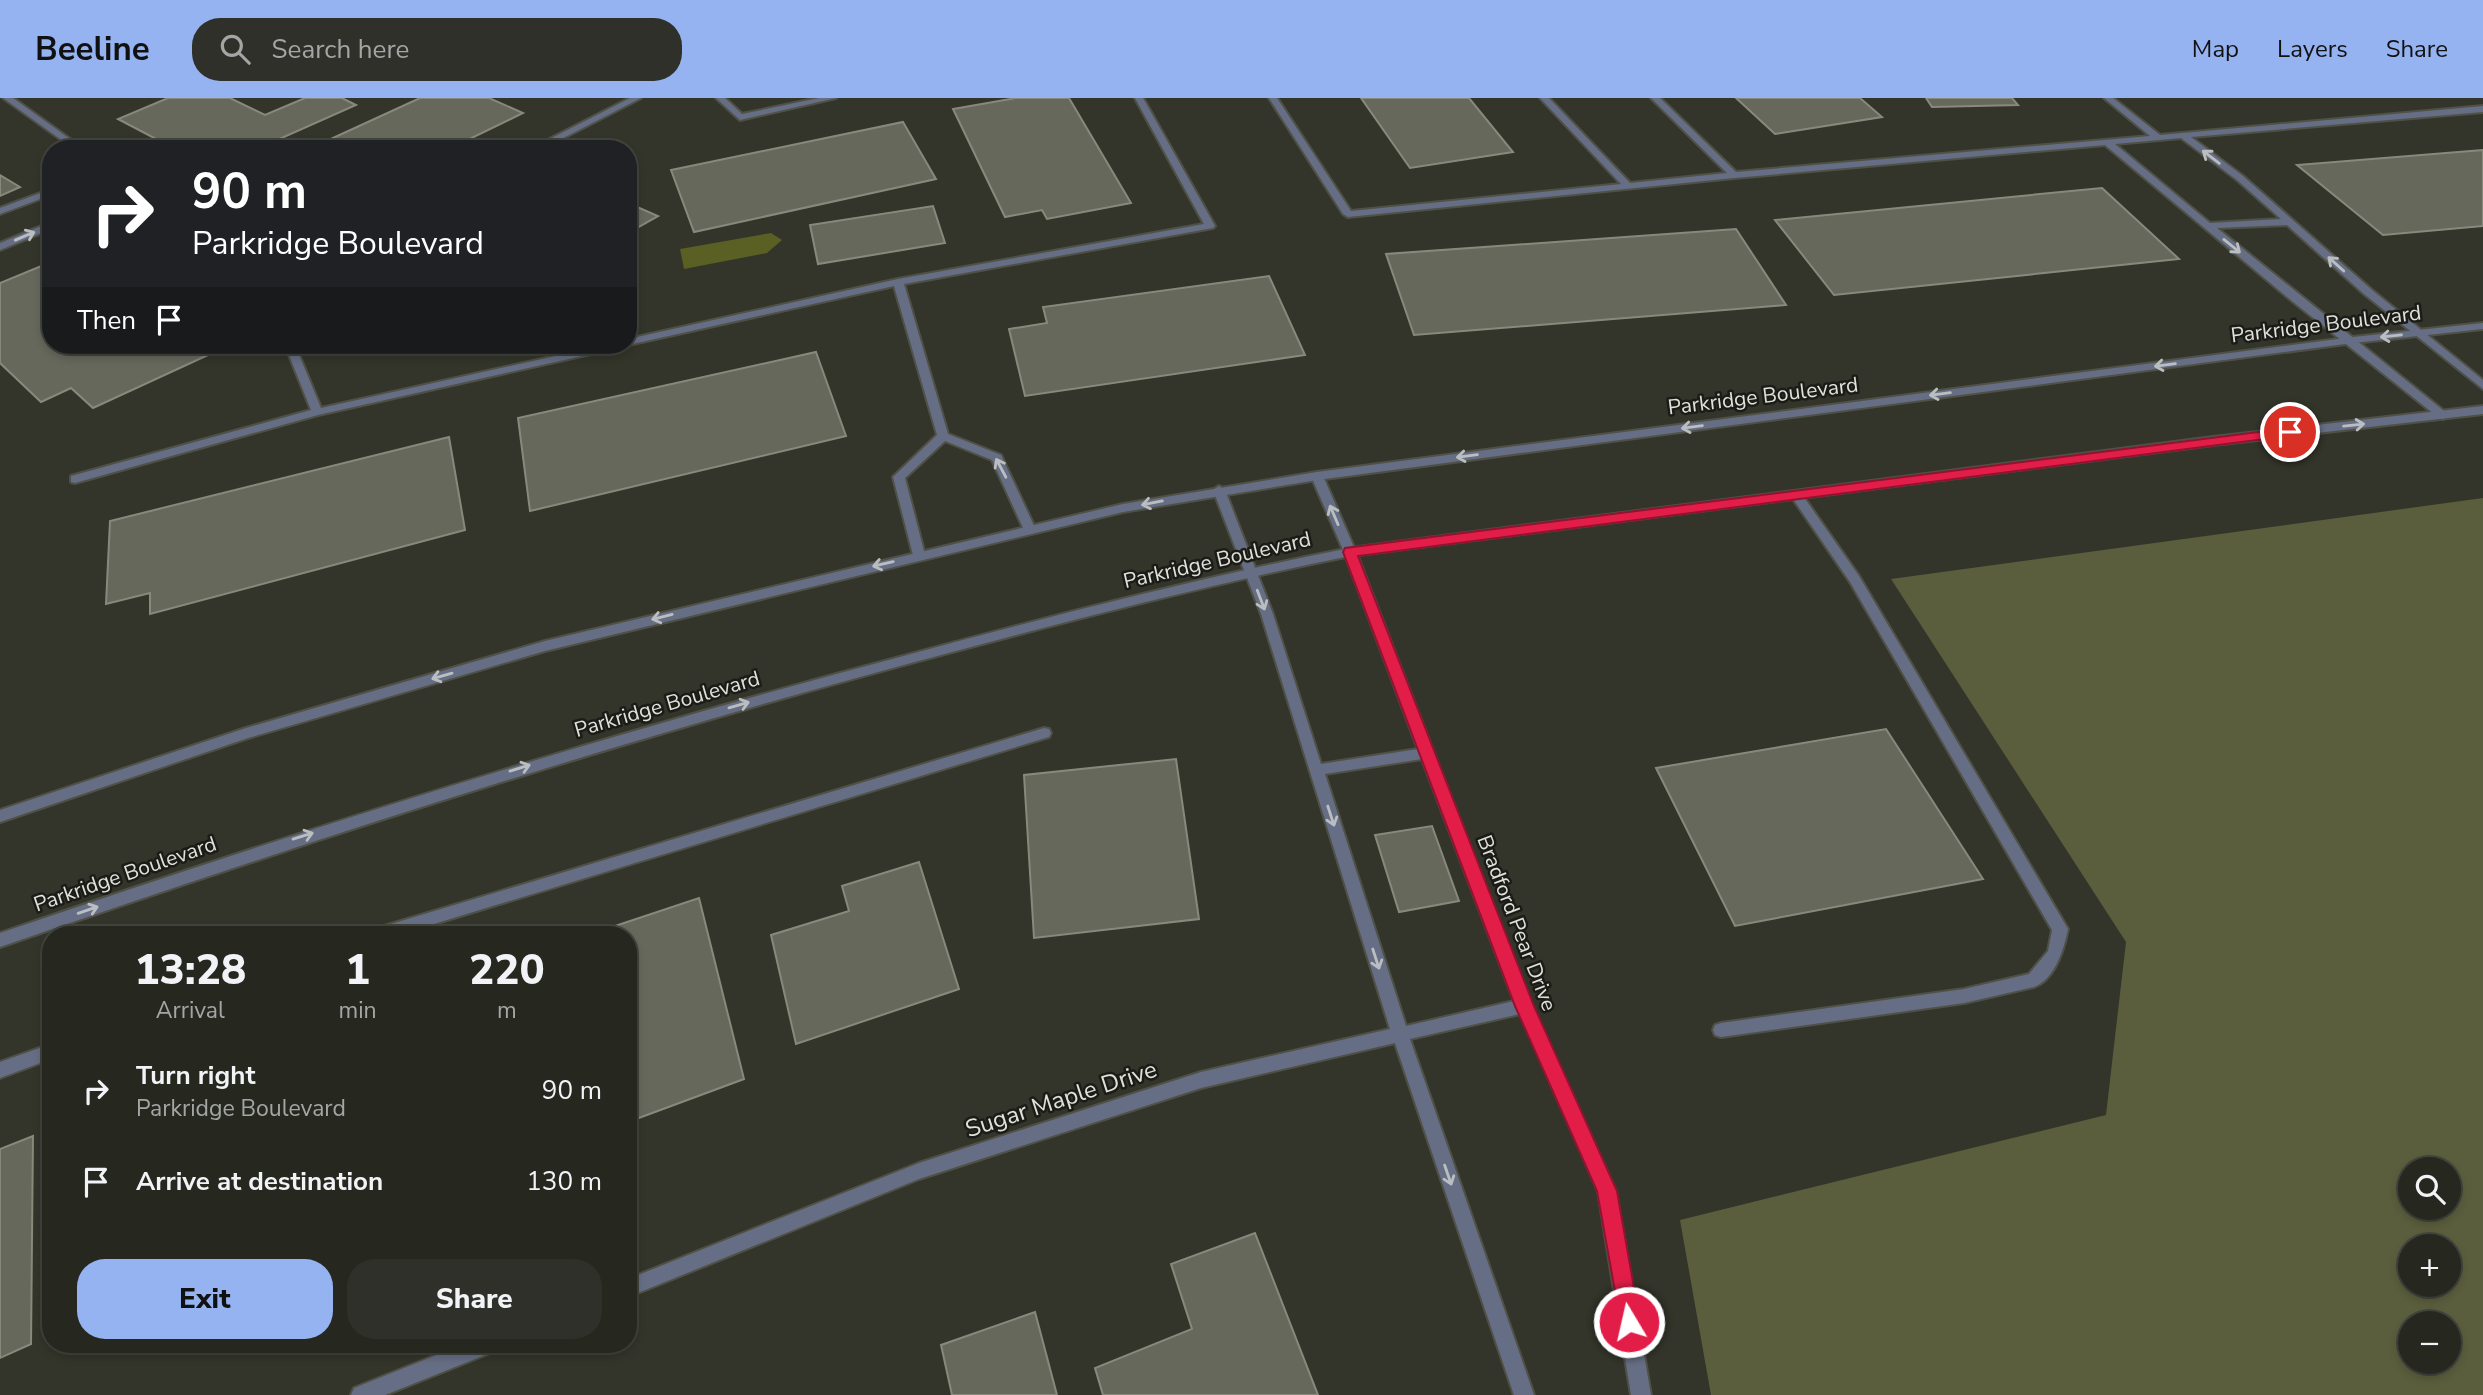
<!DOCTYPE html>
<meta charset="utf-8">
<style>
:root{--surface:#262820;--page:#2e3029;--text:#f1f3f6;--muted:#a4a6a5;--line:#42443e;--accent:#95b2f1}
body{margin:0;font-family:"Nunito Sans",sans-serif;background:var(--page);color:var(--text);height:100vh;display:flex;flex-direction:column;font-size:26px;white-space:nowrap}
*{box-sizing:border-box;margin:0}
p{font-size:23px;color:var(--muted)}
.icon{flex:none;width:38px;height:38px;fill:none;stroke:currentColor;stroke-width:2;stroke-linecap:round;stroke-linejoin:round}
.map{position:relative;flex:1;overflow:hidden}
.drawer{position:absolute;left:42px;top:828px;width:595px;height:427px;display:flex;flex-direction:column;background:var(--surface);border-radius:28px;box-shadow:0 4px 10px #0003,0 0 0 2px var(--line)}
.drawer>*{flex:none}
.hud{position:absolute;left:42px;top:42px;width:595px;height:214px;border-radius:28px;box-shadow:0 4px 10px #0003,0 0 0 2px var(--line);background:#202124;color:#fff;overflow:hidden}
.controls{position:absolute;left:2398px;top:1059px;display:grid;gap:14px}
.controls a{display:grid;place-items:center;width:63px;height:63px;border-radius:50%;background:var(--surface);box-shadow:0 4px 10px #0003,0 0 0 2px var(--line);font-size:35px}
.pin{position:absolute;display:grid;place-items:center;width:60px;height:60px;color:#fff;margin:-30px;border:4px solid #fff;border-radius:50%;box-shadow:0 2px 7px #0007}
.me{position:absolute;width:77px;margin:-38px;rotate:351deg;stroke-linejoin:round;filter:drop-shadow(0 0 5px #0008)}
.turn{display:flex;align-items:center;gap:24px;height:147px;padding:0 35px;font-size:32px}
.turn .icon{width:91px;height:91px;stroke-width:2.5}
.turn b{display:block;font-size:49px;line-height:60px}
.then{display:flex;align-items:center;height:66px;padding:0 35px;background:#0003;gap:14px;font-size:26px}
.eta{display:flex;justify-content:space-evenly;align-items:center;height:119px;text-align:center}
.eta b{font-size:42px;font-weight:800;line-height:49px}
.button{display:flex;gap:14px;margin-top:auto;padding:14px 35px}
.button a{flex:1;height:80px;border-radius:28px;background:var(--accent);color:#111;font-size:28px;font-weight:800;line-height:80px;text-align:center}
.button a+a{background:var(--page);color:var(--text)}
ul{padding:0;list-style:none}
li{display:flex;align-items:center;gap:21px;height:91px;padding:0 35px}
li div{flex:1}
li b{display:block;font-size:26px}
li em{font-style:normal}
header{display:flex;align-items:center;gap:42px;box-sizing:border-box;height:98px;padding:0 35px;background:var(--accent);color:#111}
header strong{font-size:33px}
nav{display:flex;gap:38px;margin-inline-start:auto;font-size:24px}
.search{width:490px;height:63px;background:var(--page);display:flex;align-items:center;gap:18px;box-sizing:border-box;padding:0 24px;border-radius:28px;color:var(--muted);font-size:26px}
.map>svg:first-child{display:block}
.green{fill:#5a5e3d;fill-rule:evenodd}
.water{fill:#5a5f24}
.building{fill:#67685c;stroke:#88897d;stroke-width:2}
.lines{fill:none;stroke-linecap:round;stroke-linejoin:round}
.service-casing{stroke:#4f5146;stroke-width:4}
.minor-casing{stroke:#4f5146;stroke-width:4}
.tertiary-casing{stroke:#4f5146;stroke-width:4}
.service{fill:#666e85;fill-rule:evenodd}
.minor{fill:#666e85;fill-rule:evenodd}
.tertiary{fill:#666e85;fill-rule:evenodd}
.oneway{stroke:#bbbec0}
.route{fill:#e11d48;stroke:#92132f;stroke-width:2}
.labels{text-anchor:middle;stroke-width:5;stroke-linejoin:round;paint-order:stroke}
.street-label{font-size:21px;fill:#e0e1da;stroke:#1b1c17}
.near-street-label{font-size:24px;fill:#e0e1da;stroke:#1b1c17}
</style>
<header>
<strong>Beeline</strong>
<div class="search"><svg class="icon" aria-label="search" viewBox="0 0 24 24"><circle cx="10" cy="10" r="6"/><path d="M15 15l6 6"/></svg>Search here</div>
<nav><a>Map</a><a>Layers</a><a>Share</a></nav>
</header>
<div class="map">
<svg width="2483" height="1297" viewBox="0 0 2483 1297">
<rect width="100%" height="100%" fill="#33352a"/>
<path class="green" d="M2483,400V1297H1711L1680,1122L2106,1017L2126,844L1891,481ZM2410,1071H2448V1110H2410ZM2410,1148H2448V1186H2410ZM2410,1225H2448V1264H2410Z"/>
<polygon class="water" points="771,135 782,142 767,155 684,171 680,151"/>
<g class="building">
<polygon points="168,0 230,0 265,17 305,0 342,0 356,7 257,51 175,51 118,21"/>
<polygon points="420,0 489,0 523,15 449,51 309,51"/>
<polygon points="1016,0 1069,0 1131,105 1047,121 1042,112 1005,119 953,11"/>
<polygon points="1361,0 1469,0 1513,54 1410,70"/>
<polygon points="1736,0 1860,0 1882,19 1775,36"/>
<polygon points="1926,0 2012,0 2018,7 1932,9"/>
<polygon points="903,24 936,81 694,134 671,72"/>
<polygon points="2483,52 2483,128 2383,137 2297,67"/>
<polygon points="0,77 20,89 0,98"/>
<polygon points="2102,90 2179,161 1834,197 1775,122"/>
<polygon points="628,105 658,118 628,135"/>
<polygon points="933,108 945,145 818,166 810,127"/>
<polygon points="1736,131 1786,207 1414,237 1386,156"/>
<polygon points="51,164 51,247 213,247 219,252 93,310 71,290 41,304 0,265 0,185"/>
<polygon points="1269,178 1305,257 1025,298 1009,231 1047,225 1043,209"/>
<polygon points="816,254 846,338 530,413 518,320"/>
<polygon points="449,339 465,432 150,516 150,495 106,506 110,423"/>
<polygon points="1886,631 1983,781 1735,828 1656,670"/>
<polygon points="1176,661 1199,821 1034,840 1024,677"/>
<polygon points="1432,728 1459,803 1399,814 1375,737"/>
<polygon points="919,764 959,891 796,946 771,837 849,813 842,788"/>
<polygon points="699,800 744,981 628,1024 628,836 591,836"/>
<polygon points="33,1038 31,1246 0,1260 0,1051"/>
<polygon points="1255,1135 1318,1297 1103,1297 1095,1270 1192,1231 1171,1166"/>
<polygon points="1035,1214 1057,1297 952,1297 941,1247"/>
</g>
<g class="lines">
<defs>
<g id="service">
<polygon points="3,0 13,0 84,51 74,51"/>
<polygon points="630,0 641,0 542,51 530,51"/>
<polygon points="716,0 725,0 742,16 819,0 836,0 740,22"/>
<polygon points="1135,0 1143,0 1215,128 1213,130 904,186 948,336 1001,357 1036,432 1034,435 1026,435 1024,432 992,362 945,343 905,380 925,457 919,461 913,457 893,379 937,337 894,188 628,247 626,247 628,247 628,241 898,181 1204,126"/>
<path d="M1269,0H1277L1351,113L1621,86L1540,0H1549L1630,85L1727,75L1651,0H1660L1736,74L2150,38L2104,0H2113L2160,37L2483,8V14L2191,39L2243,78L2372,192L2483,282V291L2364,196L2287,127L2217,130L2449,317L2443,321L2439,320L2292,203L2105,47L1734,80L1348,119L1343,116ZM2181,40L2237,82L2281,121L2210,125L2115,46Z"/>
<polygon points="51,91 51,97 0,116 0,110"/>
<polygon points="51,124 51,131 0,152 0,145"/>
<polygon points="285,247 295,247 321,310 605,247 623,247 618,250 318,317 75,385 71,384 71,378 311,312"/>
<path d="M1797,394L1801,395L1859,478L2068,831C2064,851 2055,881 2034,889L1964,905L1721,939L1715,937L1713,932L1715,927L1721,925L1964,891L2029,876L2048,853L2052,832L1850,484L1791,398Z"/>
<polygon points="1044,630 1049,631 1051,635 1049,639 401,836 373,836 376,831 381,829"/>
<polygon points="51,946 51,961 0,980 0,964"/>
</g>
<g id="minor">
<path d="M1317,374L1323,378L1356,454L1532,908L1616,1093L1651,1297H1631L1598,1093L1520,916L1410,941L1534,1297H1514L1395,945L1201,990L919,1081L628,1199V1181L919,1065L1201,974L1390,931L1261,516L1213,392L1219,388L1225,392L1273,516L1321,666L1418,651L1344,454L1311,378ZM1422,661L1514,903L1406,928L1325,676Z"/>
<polygon points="464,1246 497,1246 495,1253 385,1297 351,1297 354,1290"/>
</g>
<g id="tertiary">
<polygon points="2483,225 2483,231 2353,245 1317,382 1123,414 545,553 248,640 0,724 0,712 246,630 545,543 1123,406 1317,374 2353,239"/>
<path d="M2483,308V316L2213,347L1350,458C1202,488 1056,526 911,565C603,648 301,745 0,849V835C301,732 604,637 911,556C1056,517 1202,479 1350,450L2213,339Z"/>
</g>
</defs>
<use href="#service" class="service-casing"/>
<use href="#minor" class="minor-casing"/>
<use href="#tertiary" class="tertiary-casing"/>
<use href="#service" class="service"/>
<use href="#minor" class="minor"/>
<use href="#tertiary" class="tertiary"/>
</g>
<defs><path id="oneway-shaft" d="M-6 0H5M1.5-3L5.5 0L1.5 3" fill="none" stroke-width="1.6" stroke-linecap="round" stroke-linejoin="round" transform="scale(1.75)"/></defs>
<g class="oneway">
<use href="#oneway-shaft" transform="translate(2211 59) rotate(-143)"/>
<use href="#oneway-shaft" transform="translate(25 138) rotate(-23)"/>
<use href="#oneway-shaft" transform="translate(2232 148) rotate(39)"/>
<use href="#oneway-shaft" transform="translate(2336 166) rotate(-138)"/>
<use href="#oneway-shaft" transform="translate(2391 238) rotate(174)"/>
<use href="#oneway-shaft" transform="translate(2165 267) rotate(173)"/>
<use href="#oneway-shaft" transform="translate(1940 296) rotate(173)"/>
<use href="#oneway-shaft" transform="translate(2354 327) rotate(-6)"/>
<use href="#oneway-shaft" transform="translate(1692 329) rotate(173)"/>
<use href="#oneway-shaft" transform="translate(1467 358) rotate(173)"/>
<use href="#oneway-shaft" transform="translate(1001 370) rotate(-118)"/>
<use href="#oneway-shaft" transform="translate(1152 405) rotate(169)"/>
<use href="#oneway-shaft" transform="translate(1334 417) rotate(-113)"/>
<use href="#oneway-shaft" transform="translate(883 466) rotate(167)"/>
<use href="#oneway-shaft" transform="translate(1261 502) rotate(69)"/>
<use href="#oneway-shaft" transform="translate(662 519) rotate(166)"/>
<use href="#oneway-shaft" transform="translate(442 578) rotate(164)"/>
<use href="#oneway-shaft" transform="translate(739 607) rotate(-16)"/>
<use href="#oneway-shaft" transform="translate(520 670) rotate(-17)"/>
<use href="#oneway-shaft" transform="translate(1331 718) rotate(72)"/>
<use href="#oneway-shaft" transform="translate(303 738) rotate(-17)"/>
<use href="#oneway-shaft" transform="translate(88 812) rotate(-19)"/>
<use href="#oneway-shaft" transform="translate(1376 861) rotate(72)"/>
<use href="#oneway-shaft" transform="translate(1448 1077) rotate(71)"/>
</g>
<polygon class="route" points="2290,330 2297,334 2295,337 1358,458 1534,908 1617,1093 1640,1224 1637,1232 1629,1235 1622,1232 1597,1093 1515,908 1343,454 1345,450"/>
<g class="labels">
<g class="street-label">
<text transform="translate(2326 226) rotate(-7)" y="7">Parkridge Boulevard</text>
<text transform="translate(1763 298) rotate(-7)" y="7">Parkridge Boulevard</text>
<text transform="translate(1217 462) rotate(-13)" y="7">Parkridge Boulevard</text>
<text transform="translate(667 606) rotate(-16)" y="7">Parkridge Boulevard</text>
<text transform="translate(125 776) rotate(-19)" y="7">Parkridge Boulevard</text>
<text transform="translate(1517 825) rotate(69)" y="7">Bradford Pear Drive</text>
</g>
<g class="near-street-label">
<text transform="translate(1061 1001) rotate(-18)" y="8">Sugar Maple Drive</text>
</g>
</g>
</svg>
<div class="controls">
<a><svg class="icon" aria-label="search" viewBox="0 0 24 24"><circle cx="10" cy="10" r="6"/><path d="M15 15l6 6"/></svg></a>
<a>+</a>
<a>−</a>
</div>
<div class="pin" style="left:2290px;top:334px;background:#d93025"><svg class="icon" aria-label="arrive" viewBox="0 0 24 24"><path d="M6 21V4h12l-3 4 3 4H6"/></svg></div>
<svg class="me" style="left:1629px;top:1224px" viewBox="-20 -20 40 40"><circle r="17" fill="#e11d48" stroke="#fff" stroke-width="3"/><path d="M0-11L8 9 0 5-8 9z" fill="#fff"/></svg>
<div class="hud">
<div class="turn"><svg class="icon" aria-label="right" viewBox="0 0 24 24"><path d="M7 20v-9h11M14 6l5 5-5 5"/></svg><div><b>90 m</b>Parkridge Boulevard</div></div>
<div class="then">Then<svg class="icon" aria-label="arrive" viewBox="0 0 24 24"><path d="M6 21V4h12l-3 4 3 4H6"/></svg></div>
</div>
<section class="drawer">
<div class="eta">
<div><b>13:28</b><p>Arrival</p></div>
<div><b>1</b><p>min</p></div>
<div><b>220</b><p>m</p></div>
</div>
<ul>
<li><svg class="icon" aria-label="right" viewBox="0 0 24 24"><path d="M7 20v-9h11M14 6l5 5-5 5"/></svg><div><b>Turn right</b><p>Parkridge Boulevard</p></div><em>90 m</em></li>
<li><svg class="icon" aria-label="arrive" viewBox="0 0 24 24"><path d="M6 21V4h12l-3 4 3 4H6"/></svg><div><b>Arrive at destination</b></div><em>130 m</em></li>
</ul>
<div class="button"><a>Exit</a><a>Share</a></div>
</section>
</div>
